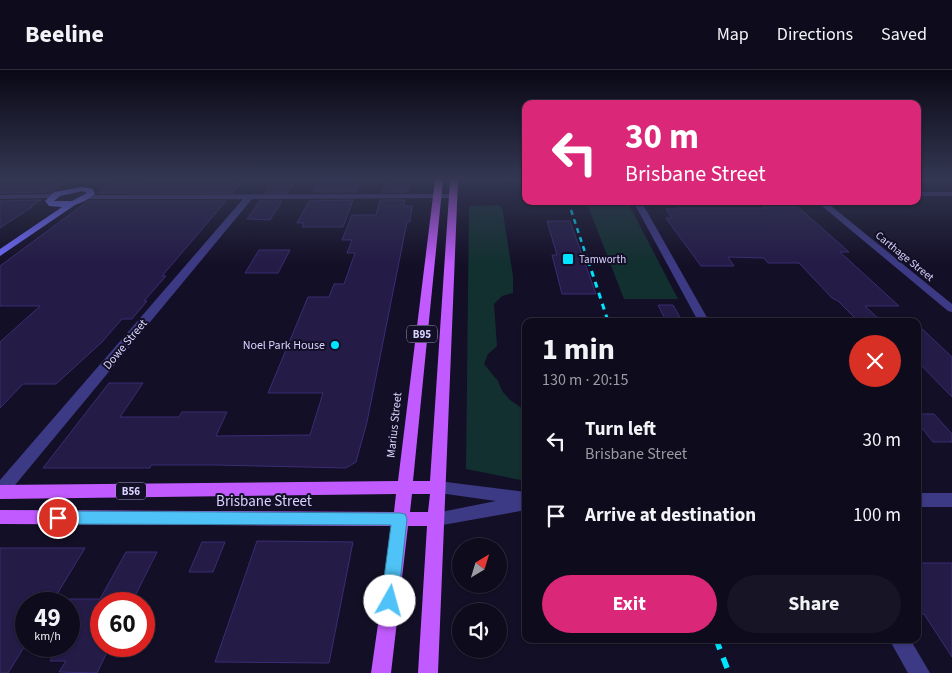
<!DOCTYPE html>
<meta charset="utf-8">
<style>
:root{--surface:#0e0b1c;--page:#171425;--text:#f1f3f6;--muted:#9b9ba3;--line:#2e2b3b;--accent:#db2777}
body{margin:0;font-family:"Source Sans 3",sans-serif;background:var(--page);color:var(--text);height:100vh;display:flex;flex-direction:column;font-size:19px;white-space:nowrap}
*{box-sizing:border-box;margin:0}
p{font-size:16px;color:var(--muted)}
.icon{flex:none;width:28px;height:28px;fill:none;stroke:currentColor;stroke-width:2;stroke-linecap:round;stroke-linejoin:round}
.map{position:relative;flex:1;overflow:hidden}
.details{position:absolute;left:522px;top:248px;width:399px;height:325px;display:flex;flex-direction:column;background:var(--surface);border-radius:10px;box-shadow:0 1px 4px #0004,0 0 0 1px var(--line)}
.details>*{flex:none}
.guide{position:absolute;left:522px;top:30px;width:399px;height:105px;border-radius:10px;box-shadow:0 1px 4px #0004,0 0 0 1px var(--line);background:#db2777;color:#fff;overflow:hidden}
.needle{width:32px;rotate:38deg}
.fabs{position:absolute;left:452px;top:468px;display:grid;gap:10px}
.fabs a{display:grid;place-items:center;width:55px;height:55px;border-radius:50%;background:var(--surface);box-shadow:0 1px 4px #0004,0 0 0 1px var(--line);font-size:25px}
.speed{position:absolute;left:15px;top:522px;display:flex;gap:10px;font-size:25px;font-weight:700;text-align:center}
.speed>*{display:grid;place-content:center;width:65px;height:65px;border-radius:50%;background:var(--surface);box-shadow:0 1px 4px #0004,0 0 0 1px var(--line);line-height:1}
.speed small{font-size:12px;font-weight:400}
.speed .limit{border:8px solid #d22;background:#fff;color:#111}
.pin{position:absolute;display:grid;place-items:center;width:42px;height:42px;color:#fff;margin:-21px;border:2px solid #fff;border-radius:50%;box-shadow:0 1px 5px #0007}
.me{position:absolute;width:55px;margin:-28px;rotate:7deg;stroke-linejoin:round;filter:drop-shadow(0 0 4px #0008)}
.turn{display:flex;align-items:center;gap:18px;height:105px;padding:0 20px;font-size:22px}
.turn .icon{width:65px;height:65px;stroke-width:2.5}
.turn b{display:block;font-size:35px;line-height:42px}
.round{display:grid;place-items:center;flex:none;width:52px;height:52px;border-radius:26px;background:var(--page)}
.head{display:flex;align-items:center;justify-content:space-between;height:85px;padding:0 20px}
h1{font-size:30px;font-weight:700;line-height:38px}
.action{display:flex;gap:10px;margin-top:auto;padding:10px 20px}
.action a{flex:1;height:58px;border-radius:30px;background:var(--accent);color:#fff;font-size:20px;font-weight:700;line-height:58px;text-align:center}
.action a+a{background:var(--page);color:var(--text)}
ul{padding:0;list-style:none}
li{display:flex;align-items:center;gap:15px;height:75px;padding:0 20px}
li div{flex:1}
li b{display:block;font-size:19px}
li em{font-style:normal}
header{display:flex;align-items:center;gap:30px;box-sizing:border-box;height:70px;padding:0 25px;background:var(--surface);border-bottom:1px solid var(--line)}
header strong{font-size:24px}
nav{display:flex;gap:28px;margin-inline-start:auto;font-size:18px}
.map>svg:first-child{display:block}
.green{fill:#12302f}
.building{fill:#241b47;stroke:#3b2d73}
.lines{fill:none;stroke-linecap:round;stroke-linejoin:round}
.minor{fill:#3d3a85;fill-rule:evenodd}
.secondary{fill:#6f6bff;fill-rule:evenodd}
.primary{fill:#c25bff;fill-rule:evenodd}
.rail-far2{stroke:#00e5ff;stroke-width:2.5;stroke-dasharray:5 4.5;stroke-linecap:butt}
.rail-far1{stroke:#00e5ff;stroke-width:3;stroke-dasharray:6 5.5;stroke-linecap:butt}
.rail{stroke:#00e5ff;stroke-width:5.5;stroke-dasharray:11 9;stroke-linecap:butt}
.route{fill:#4fc3f7;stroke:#337fa1}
.poi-dot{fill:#00e5ff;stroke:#130f26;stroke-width:2}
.labels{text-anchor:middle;stroke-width:4;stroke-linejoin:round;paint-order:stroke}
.far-street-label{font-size:11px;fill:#d9d4ff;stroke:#130f26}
.far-poi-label{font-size:11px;fill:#d9d4ff;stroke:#130f26;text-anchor:start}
.shield{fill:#130f26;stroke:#9e99be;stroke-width:1}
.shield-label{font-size:11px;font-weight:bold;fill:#d9d4ff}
.street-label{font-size:12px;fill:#d9d4ff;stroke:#130f26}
.poi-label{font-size:12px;fill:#d9d4ff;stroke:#130f26;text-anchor:end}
.near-street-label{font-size:15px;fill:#d9d4ff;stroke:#130f26}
</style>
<header>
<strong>Beeline</strong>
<nav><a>Map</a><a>Directions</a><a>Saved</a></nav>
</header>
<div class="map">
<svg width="952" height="603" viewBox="0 0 952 603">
<rect width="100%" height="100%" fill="#130f26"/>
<g class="green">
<polygon points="586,131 627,131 678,229 624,229"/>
<polygon points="498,135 502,137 513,206 513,223 502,226 494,234 497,276 488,284 484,294 498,311 502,321 510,330 526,341 526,411 466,399 469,136"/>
</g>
<g class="building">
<polygon points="0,110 70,110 51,122 0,123"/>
<polygon points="152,110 242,110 233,123 98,123 111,113 146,113"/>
<polygon points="274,110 295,110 287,123 265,123"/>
<polygon points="320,110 360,110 356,122 313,122"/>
<polygon points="386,110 410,110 407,122 382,122"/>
<polygon points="41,130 30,137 32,137 0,158 0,131"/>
<polygon points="353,130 343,157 302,157 304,153 297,153 309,131"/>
<polygon points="380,130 405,130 404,136 412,136 410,152 407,152 367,352 356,392 346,398 215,395 151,395 150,398 43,398 109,313 143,313 120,347 179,347 182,342 227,342 216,366 310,365 323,323 268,323 308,227 329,227 334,214 344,214 355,183 347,183 352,170 342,170 352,145 376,145"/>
<polygon points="88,131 226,131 162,206 166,206 144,231 147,231 132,249 122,249 102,272 56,314 23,314 0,338 0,272 40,236 0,236 0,196"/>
<polygon points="260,131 282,131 270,150 247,149"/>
<polygon points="763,137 798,137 849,182 840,182 899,236 865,236 881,251 858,251 838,231 832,228 799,193 768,193 764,188 728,187 734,196 701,196 666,148 672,148 666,139 677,139 676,138 765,138"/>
<polygon points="547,151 570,151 596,224 562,224 552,185 557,185"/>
<polygon points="259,180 290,180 278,203 245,203"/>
<polygon points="658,235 673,235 682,251 666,251"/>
<polygon points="918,255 952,287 952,327 918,292"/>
<polygon points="918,344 934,344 952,364 952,372 933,372 918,353"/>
<polygon points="257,471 353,472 329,593 215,592"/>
<polygon points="202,472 225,472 213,502 189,502"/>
<polygon points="0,478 85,478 51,534 26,534 26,574 8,603 0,603"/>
<polygon points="126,482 157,482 131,534 101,534 101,576 110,576 97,603 59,602 66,591 50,591 58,576 69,576 69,529 100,529"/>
<polygon points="918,493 952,493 952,587 924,544 918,544"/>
</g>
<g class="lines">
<g class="minor">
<rect x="918" y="122" width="34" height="4"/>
<polygon points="55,124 55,128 52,128 0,129 0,125"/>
<polygon points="452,124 455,124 455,128 252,129 6,426 0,427 0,410 243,129 86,129 86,125"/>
<polygon points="633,131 641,131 709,251 698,251"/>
<polygon points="816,131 825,131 952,234 952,242 948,241"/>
<polygon points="438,411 526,422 526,440 437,456 431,454 429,449 431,444 496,431 432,422 430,417 432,412"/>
<rect x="918" y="423" width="34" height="14"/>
<polygon points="889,569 910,569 930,603 908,603"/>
</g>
<path class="secondary" d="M82,117L93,119L95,124L85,131L75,135L0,186V179L62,137L49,136L45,131L54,122ZM82,121L87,123L72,131H54L60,126Z"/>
<path class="primary" d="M435,110H443L413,411H430L450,110H458L438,603H418L427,456H408L391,603H371L392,456L0,454V440L394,442L396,424L0,429V415L398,411ZM412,424H430L428,442H410Z"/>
<polyline class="rail-far2" points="568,131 588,191"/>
<polyline class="rail-far1" points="588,190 608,251"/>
<polyline class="rail" points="716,569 729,603"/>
</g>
<linearGradient id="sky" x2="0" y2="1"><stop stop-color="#0a0815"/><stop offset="0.56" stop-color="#333752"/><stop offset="1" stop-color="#333752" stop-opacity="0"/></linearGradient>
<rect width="952" height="195" fill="url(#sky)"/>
<polygon class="route" points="58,441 400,443 405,444 407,449 398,531 396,537 390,540 384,537 381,531 391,455 58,454 53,452 51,448 53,443"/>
<g class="poi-dot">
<rect x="562" y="183" width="12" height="12" rx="2.5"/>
<circle cx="335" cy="275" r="5"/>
</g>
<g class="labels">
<g class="far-street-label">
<text transform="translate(905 186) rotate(39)" y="4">Carthage Street</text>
</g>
<g class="far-poi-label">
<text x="579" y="193">Tamworth</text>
</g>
<g class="shield">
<rect x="407" y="255.5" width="30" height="17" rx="4"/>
<rect x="116" y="412.5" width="30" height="17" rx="4"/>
</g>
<g class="shield-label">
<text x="422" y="268">B95</text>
<text x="131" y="425">B56</text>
</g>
<g class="street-label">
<text transform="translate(125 274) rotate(-50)" y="4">Dowe Street</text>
<text transform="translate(394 355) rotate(-84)" y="4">Marius Street</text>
</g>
<g class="poi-label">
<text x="325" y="279">Noel Park House</text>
</g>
<g class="near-street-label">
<text x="264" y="436">Brisbane Street</text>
</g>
</g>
</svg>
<div class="fabs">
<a><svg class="needle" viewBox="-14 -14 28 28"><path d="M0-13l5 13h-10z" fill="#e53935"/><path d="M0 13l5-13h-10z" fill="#9b9ba3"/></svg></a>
<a><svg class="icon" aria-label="sound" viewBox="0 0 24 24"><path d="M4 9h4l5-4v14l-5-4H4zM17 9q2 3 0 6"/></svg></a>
</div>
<div class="speed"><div>49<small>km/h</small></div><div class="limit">60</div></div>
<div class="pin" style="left:58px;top:448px;background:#d93025"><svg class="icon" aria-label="arrive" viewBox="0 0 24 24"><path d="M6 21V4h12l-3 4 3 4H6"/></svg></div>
<svg class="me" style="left:390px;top:531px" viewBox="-20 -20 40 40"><circle r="19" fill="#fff"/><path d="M0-13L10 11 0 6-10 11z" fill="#4fc3f7"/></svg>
<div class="guide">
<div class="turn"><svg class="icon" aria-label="left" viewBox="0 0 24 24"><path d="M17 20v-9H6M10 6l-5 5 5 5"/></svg><div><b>30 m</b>Brisbane Street</div></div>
</div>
<section class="details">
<div class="head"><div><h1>1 min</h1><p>130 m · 20:15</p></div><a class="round" style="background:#d93025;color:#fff"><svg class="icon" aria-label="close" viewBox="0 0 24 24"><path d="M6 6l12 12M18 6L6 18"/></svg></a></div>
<ul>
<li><svg class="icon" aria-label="left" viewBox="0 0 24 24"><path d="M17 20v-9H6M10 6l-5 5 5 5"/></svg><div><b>Turn left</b><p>Brisbane Street</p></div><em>30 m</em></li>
<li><svg class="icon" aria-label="arrive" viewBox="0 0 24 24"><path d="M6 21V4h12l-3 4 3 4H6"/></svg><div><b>Arrive at destination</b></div><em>100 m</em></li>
</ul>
<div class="action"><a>Exit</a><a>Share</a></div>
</section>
</div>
